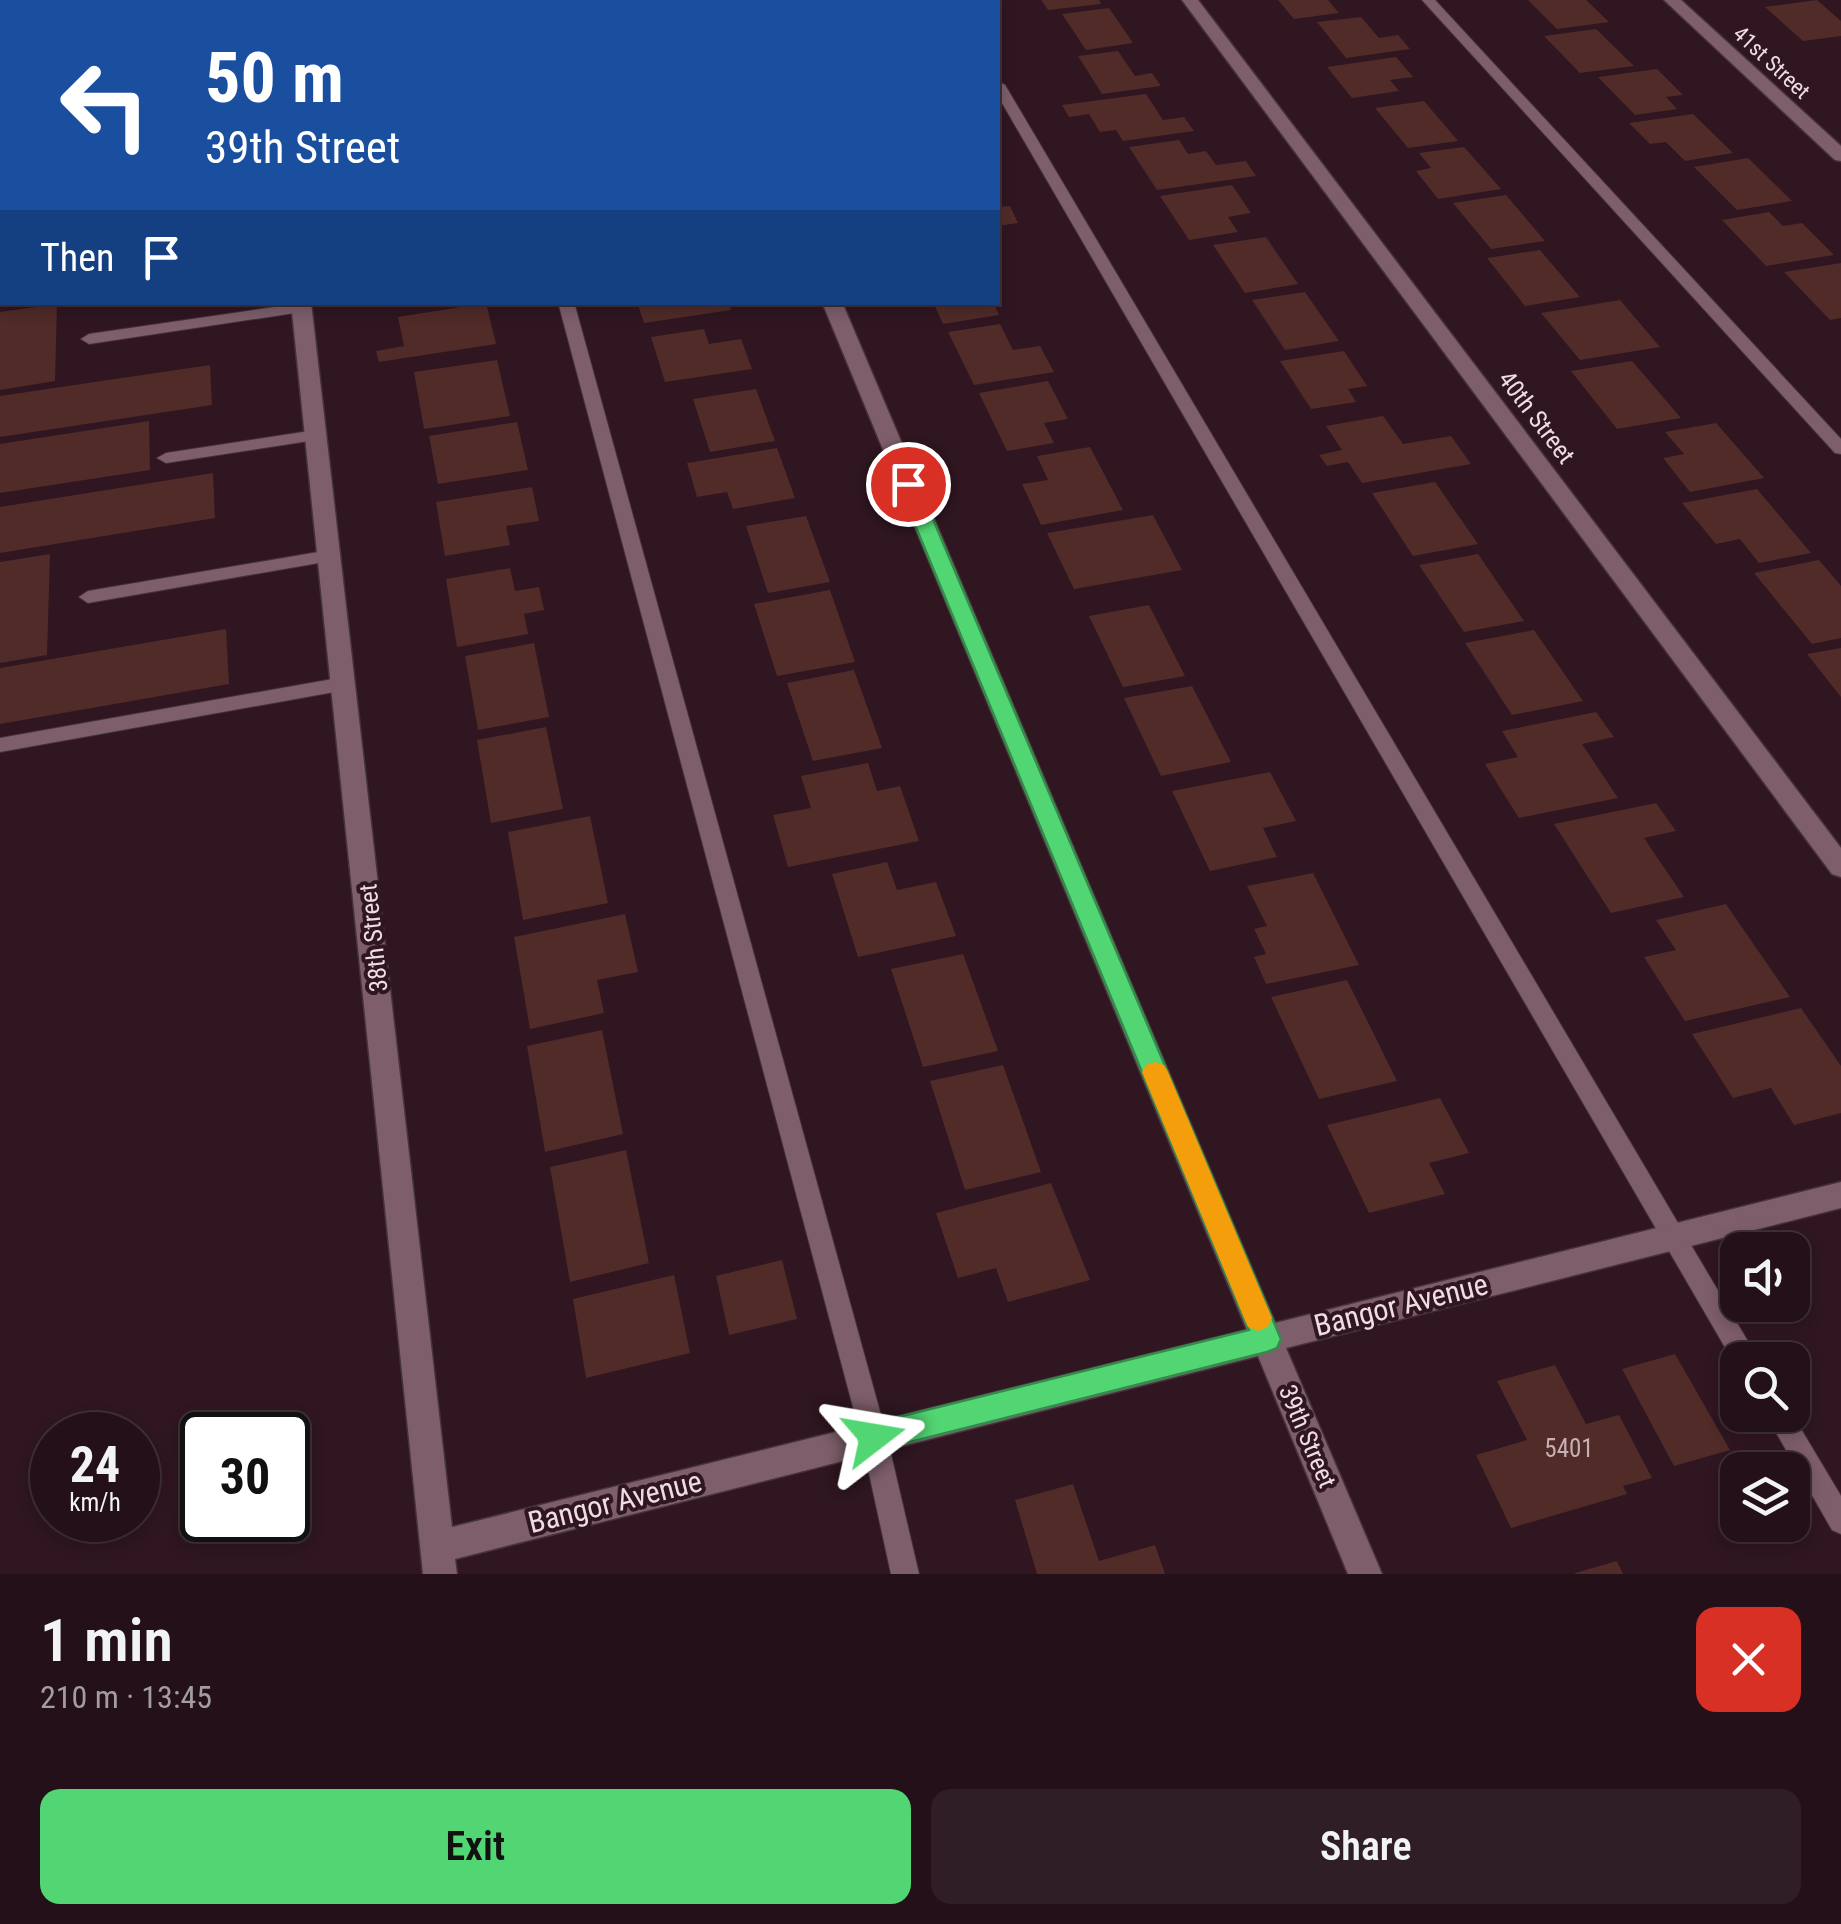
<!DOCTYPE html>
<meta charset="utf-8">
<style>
:root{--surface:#231019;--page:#2f1e26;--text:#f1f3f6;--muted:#a39da2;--line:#403038;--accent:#52d673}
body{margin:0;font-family:"Roboto Condensed",sans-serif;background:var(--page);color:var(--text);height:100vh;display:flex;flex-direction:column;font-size:38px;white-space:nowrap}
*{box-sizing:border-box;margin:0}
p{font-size:32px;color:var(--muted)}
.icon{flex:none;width:55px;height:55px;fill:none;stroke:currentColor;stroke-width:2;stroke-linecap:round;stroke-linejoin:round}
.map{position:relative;height:1574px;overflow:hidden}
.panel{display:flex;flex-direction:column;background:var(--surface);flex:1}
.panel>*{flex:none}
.banner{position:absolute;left:0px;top:0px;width:1000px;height:305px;box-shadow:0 5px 15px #0003,0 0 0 2px var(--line);background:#1a4fa0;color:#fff;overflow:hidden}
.tools{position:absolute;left:1720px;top:1232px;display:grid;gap:20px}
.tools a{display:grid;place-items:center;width:90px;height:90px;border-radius:20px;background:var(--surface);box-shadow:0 5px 15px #0003,0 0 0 2px var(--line);font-size:50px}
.speed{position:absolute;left:30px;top:1412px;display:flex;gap:20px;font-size:50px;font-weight:700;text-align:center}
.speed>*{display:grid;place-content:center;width:130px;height:130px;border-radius:50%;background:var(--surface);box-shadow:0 5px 15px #0003,0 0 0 2px var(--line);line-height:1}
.speed small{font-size:25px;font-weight:400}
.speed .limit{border:5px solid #111;border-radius:15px;background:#fff;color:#111}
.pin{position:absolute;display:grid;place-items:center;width:85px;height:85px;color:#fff;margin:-42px;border:5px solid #fff;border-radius:50%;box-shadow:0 2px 10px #0007}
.me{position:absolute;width:110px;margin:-55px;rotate:76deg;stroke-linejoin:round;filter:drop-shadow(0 0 8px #0008)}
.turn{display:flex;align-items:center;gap:35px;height:210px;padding:0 40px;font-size:45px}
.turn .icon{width:130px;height:130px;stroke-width:2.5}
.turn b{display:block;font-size:70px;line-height:85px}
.then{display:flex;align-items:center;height:95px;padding:0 40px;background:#0003;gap:20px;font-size:38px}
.round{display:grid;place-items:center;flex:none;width:105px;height:105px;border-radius:20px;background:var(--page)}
.head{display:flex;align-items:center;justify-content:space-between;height:170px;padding:0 40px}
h1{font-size:60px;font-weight:600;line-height:75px}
.cta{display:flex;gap:20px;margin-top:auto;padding:20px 40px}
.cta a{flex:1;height:115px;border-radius:20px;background:var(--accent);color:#111;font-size:40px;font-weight:600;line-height:115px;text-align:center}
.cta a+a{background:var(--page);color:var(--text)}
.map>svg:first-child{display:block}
.building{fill:#502b28}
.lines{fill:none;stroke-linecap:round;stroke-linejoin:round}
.lane-casing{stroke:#46323a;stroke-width:2}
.street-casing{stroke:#46323a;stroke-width:3}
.lane{fill:#7d5e6a;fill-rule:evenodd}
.street{fill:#7d5e6a;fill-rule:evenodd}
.route{fill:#52d673;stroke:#358b4b;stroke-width:2.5}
.slow{fill:#f59e0b}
.labels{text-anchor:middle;stroke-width:8;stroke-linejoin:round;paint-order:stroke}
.far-street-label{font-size:22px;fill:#efdde3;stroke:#2f1621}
.street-label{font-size:25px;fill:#efdde3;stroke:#2f1621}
.near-number-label{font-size:25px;fill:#c7b0b4}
.near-street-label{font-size:30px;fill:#efdde3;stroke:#2f1621}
</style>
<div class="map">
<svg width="1841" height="1574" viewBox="0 0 1841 1574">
<rect width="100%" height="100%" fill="#2f1621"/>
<g class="building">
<polygon points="1041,0 1099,0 1101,4 1048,10"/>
<polygon points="1278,0 1328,0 1339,13 1294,19"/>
<polygon points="1528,0 1586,0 1609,22 1557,29"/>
<polygon points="1817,0 1841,21 1841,36 1803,41 1765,7"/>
<polygon points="1109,8 1133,43 1086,50 1062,14"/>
<polygon points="1361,17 1379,38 1398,35 1410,49 1346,58 1317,22"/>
<polygon points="1596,29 1634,66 1580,73 1544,36"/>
<polygon points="1118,51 1135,76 1152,73 1161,86 1102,94 1078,56"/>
<polygon points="1396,57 1413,77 1390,80 1399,91 1352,98 1327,67"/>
<polygon points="1657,69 1683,95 1666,97 1677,109 1635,115 1598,77"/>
<polygon points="1146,94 1163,120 1184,117 1194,131 1123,141 1116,130 1100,132 1089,114 1069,117 1062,105"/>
<polygon points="1424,101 1458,141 1408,148 1375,108"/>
<polygon points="1693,114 1733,153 1685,161 1666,142 1650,144 1629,123"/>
<polygon points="1179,140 1188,154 1206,151 1216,165 1246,161 1256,176 1157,190 1129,147"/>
<polygon points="1464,147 1501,189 1438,199 1416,171 1431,168 1419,153"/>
<polygon points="1748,158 1792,201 1737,210 1694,167"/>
<polygon points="1232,185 1251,213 1228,217 1238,232 1189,240 1160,196"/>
<polygon points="1506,195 1545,241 1491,249 1453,203"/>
<polygon points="1010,206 1018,223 998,226 998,207"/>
<polygon points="1769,212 1783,226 1802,223 1834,255 1766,266 1722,220"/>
<polygon points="1266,237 1298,284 1245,293 1213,245"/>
<polygon points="1540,250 1580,297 1525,306 1487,258"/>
<polygon points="1841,263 1841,318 1830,320 1784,272"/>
<polygon points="1305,292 1339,341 1285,350 1252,300"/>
<polygon points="1620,300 1660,347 1580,360 1541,313"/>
<polygon points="637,302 728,302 731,310 644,323"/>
<polygon points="933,302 993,302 999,315 943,324"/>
<polygon points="486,303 496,344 379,362 376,351 404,346 398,317"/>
<polygon points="57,304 55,381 0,390 0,312"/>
<polygon points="1000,324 1013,350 1040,346 1054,372 974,385 948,332"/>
<polygon points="704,329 709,344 741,339 752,369 665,382 651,337"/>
<polygon points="1344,351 1367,386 1348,389 1356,402 1311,409 1280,361"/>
<polygon points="497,360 510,416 424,429 414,372"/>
<polygon points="1632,361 1681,418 1617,429 1571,371"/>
<polygon points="210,365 212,405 0,437 0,396"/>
<polygon points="1048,381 1068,419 1044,423 1054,443 1007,451 979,393"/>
<polygon points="756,389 775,441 710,452 693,399"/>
<polygon points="1383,416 1403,444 1451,436 1471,464 1362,483 1348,462 1327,466 1319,455 1342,450 1326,426"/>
<polygon points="149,421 150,470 0,493 0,444"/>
<polygon points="517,422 528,470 438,484 429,436"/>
<polygon points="1716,423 1764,478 1690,492 1663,458 1684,454 1665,432"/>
<polygon points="1090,447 1123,510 1041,525 1022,484 1048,480 1037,456"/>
<polygon points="777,448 795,498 733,509 727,492 697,497 687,463"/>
<polygon points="213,473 215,518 0,553 0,507"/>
<polygon points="1435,482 1478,544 1413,556 1372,493"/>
<polygon points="532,487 539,521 506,526 510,545 445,556 436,502"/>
<polygon points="1757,489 1811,553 1759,563 1740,539 1716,544 1682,503"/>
<polygon points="1153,515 1182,570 1074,589 1047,533"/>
<polygon points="806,516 830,582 768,593 746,526"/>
<polygon points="50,554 47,655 0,663 0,562"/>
<polygon points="1478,554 1524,621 1464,632 1419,565"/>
<polygon points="1819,560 1841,586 1841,638 1812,644 1754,573"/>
<polygon points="510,568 515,591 539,587 544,610 524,614 528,634 457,647 446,579"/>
<polygon points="830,590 855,662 777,676 754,604"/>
<polygon points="1149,605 1185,676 1123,687 1089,616"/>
<polygon points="226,629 229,684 0,724 0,668"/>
<polygon points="1534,630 1583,701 1512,715 1465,643"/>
<polygon points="534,643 549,717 478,730 465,656"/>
<polygon points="1841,648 1841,697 1807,654"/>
<polygon points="854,670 882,748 813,761 787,683"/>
<polygon points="1192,686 1231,762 1161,776 1124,698"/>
<polygon points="1596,712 1614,737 1582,744 1618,798 1519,818 1485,764 1518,757 1502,731"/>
<polygon points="546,727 563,809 491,823 477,740"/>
<polygon points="868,763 877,791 900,786 919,841 788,867 773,815 811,808 801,776"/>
<polygon points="1270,772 1296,821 1263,828 1277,857 1210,871 1172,791"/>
<polygon points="1656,803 1676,831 1644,838 1684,897 1611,913 1554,824"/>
<polygon points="590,816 608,903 523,920 508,832"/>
<polygon points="887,862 897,890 936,882 956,936 858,957 832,874"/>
<polygon points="1313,873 1359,965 1266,984 1254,957 1266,954 1254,929 1267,926 1247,886"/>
<polygon points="1726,904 1790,997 1685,1021 1644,957 1676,950 1656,920"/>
<polygon points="625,914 638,972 597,980 604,1013 530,1029 514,937"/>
<polygon points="963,954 998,1051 923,1067 891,969"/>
<polygon points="1347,980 1397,1081 1319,1099 1271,997"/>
<polygon points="1801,1008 1841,1066 1841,1113 1794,1125 1771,1088 1733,1098 1692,1034"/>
<polygon points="602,1030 623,1134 545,1152 527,1046"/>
<polygon points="1003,1065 1041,1172 965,1190 930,1081"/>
<polygon points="1440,1098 1469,1153 1429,1163 1445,1194 1369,1213 1327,1125"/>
<polygon points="626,1150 649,1263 570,1282 550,1167"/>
<polygon points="1051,1183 1090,1280 1008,1302 996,1268 958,1278 936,1213"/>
<polygon points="782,1260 797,1319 729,1335 716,1276"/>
<polygon points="674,1275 690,1353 586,1378 573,1299"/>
<polygon points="1675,1354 1730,1450 1674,1466 1622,1369"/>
<polygon points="1555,1365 1586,1424 1619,1415 1652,1478 1623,1486 1627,1494 1511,1528 1476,1455 1527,1440 1497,1381"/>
<polygon points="1073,1484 1099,1561 1155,1545 1165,1574 1037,1574 1015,1500"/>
<polygon points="1617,1561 1623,1574 1575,1574 1575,1573"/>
</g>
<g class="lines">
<defs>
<g id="lane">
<rect x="14" y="0" width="12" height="2"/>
<rect x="70" y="0" width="12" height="2"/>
<rect x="193" y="0" width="12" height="2"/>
<polygon points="478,0 490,0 491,2 479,2"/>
<polygon points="941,0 954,0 955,2 942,2"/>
<polygon points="1422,0 1435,0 1841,439 1841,454 1835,453"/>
<polygon points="998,81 1005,85 1759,1360 1738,1360 1737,1368 998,96"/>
<polygon points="558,302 574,302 887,1437 919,1574 891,1574 861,1437"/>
<polygon points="302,303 310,308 308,311 89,344 81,339 89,334"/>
<polygon points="316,430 322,431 322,439 166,463 157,458 166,453"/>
<polygon points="330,550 336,552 339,556 336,560 88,603 79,597 88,591"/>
<polygon points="344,677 351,679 354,684 351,689 0,752 0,738"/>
<polygon points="1792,1414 1841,1496 1841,1534 1832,1530 1766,1415"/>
</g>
<g id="street">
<polygon points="697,0 713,0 714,2 698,2"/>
<polygon points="1182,0 1198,0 1841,848 1841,877 1832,874"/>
<polygon points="1664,0 1681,0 1841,146 1841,161 1835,160"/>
<polygon points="291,302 311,302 452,1527 1247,1330 822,302 842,302 1275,1323 1841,1182 1841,1208 1286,1348 1382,1574 1348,1574 1258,1356 455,1559 457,1574 423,1574"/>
</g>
</defs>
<use href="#lane" class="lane-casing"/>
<use href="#street" class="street-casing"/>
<use href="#lane" class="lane"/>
<use href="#street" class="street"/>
</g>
<polygon class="route" points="908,478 918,484 1281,1339 1277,1348 1267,1352 874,1451 864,1447 860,1437 864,1427 874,1423 1249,1330 898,484"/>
<polygon class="slow" points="1155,1062 1164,1065 1168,1072 1272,1318 1268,1327 1258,1331 1248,1327 1244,1318 1142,1072 1146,1065"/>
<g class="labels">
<g class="far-street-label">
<text transform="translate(1772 62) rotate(43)" y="8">41st Street</text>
</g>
<g class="street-label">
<text transform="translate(1537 417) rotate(53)" y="9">40th Street</text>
<text transform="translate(373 938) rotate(-96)" y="9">38th Street</text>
<text transform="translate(1308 1436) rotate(67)" y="9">39th Street</text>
</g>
<g class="near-number-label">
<text x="1569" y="1457">5401</text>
</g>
<g class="near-street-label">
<text transform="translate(1401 1305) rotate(-14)" y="10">Bangor Avenue</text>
<text transform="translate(615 1502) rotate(-14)" y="10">Bangor Avenue</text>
</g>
</g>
</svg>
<div class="tools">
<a><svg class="icon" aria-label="sound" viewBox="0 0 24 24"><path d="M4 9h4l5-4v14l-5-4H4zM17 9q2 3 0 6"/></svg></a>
<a><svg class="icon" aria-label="search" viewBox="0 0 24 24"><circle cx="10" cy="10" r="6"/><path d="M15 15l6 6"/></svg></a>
<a><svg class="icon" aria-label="layers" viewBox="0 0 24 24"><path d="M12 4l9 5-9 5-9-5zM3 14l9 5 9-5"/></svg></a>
</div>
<div class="speed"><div>24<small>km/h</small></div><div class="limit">30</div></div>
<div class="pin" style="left:908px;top:484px;background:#d93025"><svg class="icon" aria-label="arrive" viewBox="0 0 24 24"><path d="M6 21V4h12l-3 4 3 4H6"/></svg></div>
<svg class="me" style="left:874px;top:1437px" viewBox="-20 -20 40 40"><path d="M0-17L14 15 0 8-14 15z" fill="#52d673" stroke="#fff" stroke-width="4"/></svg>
<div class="banner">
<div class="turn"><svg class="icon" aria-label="left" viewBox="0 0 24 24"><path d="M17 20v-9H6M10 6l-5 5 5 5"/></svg><div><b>50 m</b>39th Street</div></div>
<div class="then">Then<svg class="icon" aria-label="arrive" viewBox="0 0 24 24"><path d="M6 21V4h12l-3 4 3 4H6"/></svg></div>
</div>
</div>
<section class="panel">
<div class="head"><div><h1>1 min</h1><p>210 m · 13:45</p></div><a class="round" style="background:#d93025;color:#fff"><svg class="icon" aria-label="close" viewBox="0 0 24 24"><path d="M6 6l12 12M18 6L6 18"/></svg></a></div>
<div class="cta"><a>Exit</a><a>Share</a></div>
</section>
